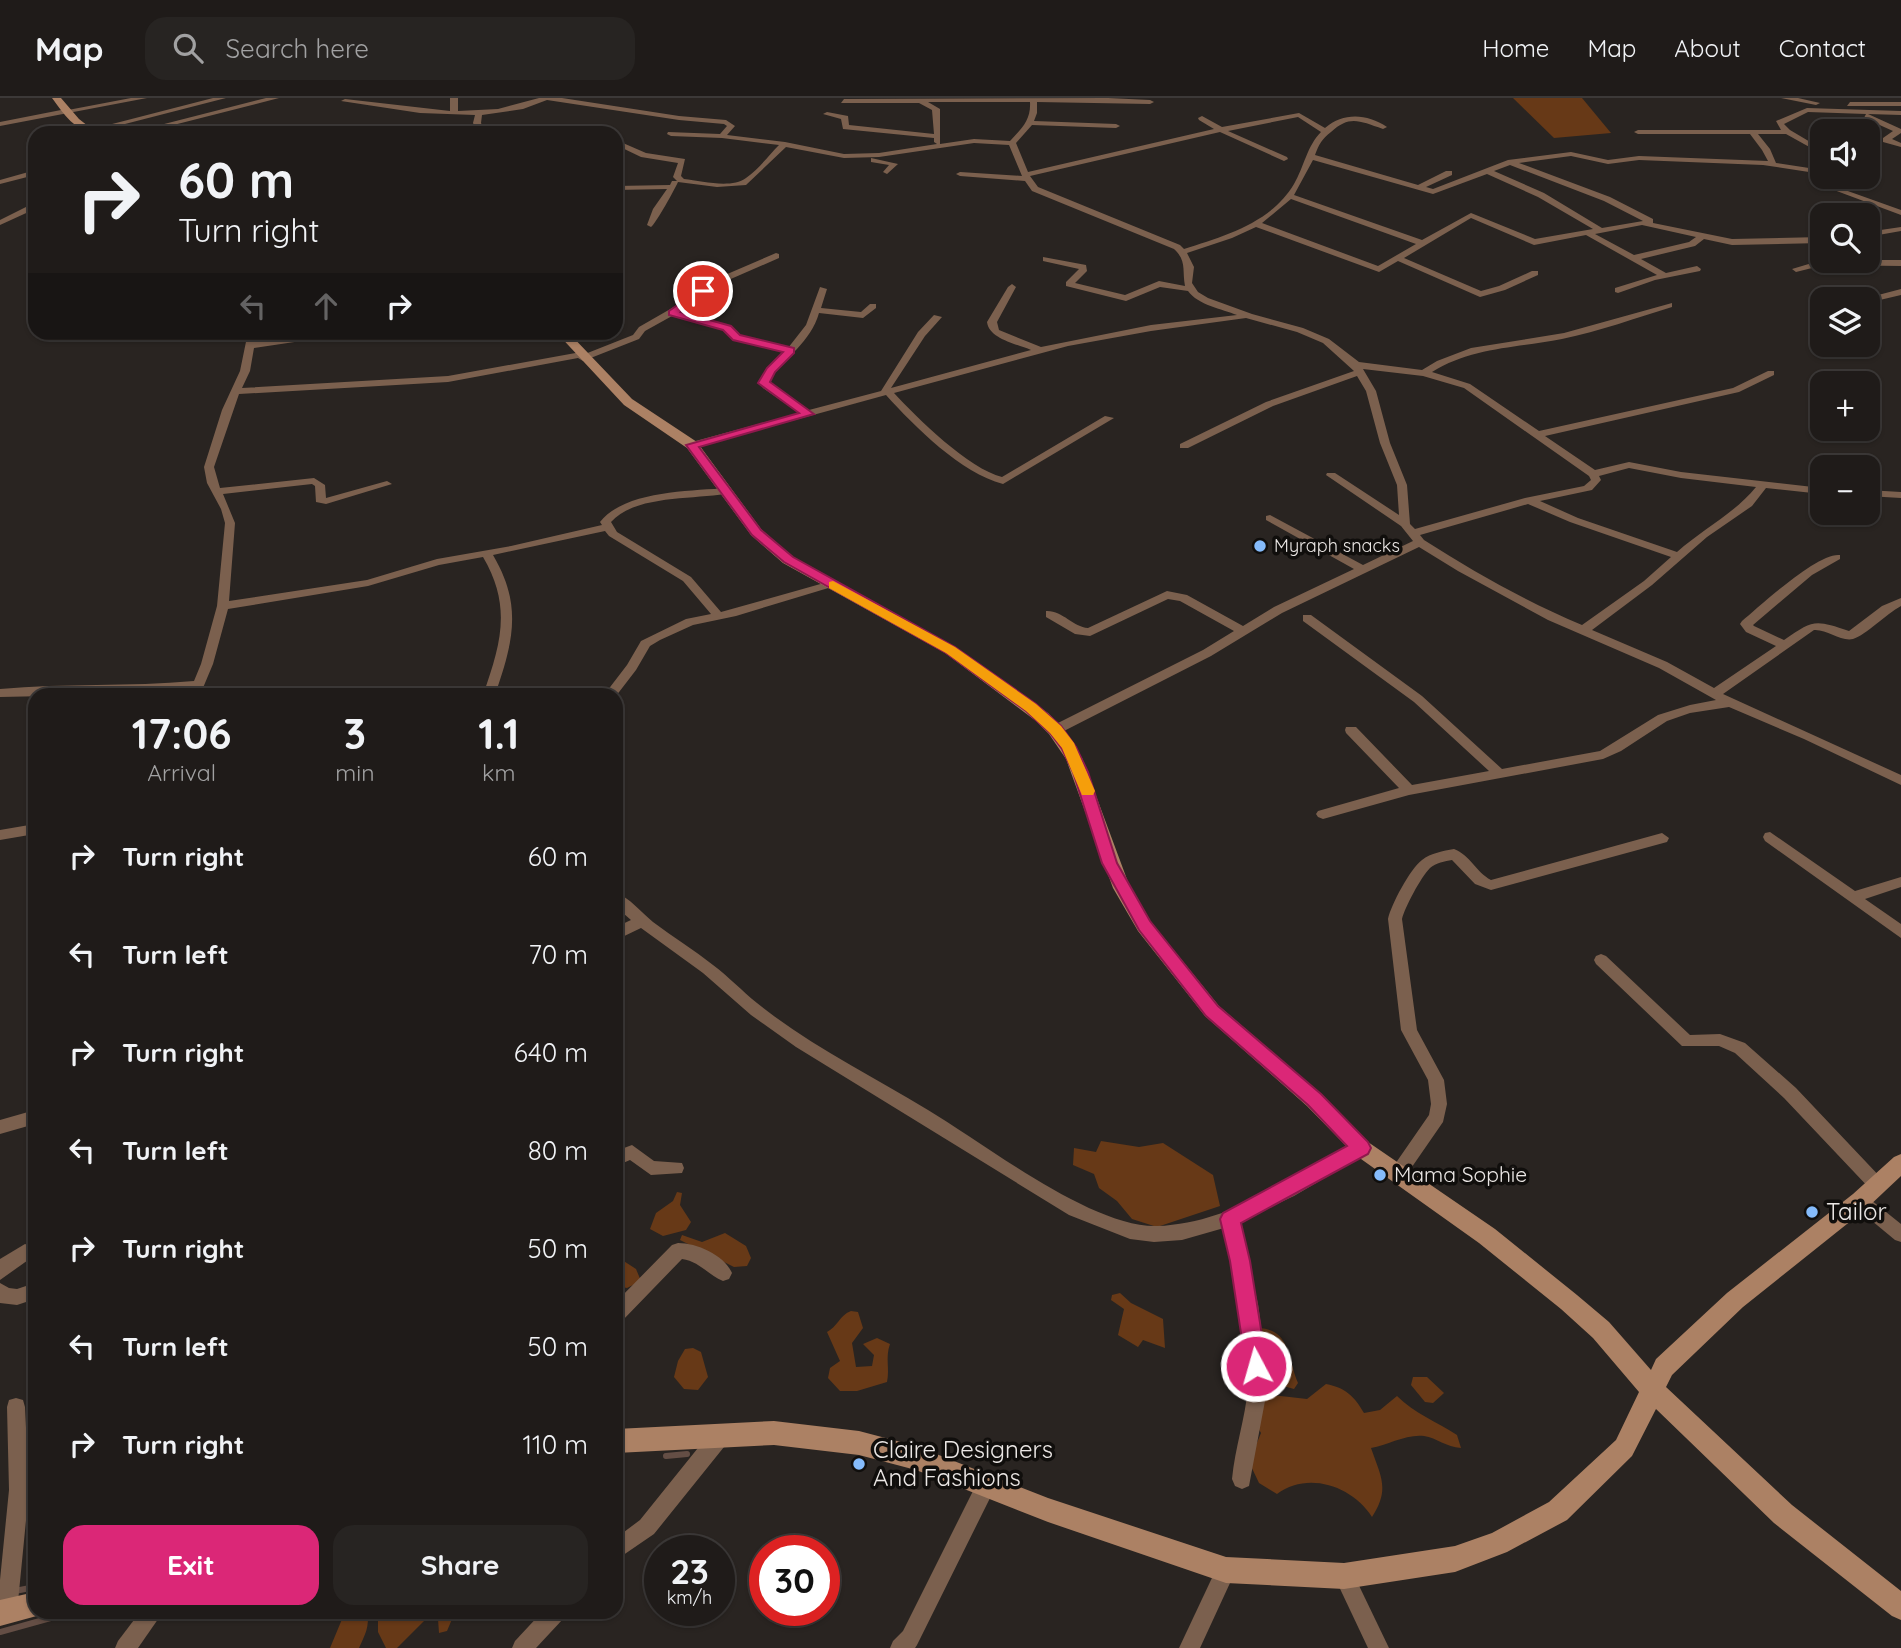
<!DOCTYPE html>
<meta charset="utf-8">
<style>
:root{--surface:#1f1b19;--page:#272422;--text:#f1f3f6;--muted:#a1a1a2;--line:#3c3938;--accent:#db2777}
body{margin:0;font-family:Quicksand,sans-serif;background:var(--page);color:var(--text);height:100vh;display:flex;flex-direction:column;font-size:26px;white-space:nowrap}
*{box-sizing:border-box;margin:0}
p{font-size:23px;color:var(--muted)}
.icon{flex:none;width:38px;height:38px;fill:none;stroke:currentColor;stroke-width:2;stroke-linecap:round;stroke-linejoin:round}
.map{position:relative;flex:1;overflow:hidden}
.details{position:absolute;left:28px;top:590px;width:595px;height:931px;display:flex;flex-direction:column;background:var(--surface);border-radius:21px;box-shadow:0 2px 5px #0004,0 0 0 2px var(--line)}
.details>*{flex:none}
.hud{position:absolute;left:28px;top:28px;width:595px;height:214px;border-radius:21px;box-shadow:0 2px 5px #0004,0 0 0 2px var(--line);background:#1f1b19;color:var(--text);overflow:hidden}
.fabs{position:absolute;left:1810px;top:21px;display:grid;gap:14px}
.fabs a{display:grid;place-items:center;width:70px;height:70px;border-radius:14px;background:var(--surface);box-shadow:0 2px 5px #0004,0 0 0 2px var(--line);font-size:35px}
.speed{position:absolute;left:644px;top:1437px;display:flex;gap:14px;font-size:35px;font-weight:700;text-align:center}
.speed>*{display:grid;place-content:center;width:91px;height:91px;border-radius:50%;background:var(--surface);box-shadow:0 2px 5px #0004,0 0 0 2px var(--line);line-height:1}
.speed small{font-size:18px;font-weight:400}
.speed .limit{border:10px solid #d22;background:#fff;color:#111}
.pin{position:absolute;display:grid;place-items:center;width:60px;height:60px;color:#fff;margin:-30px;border:4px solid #fff;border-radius:50%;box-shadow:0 2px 7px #0007}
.me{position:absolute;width:77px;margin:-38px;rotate:354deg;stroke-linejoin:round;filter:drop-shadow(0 0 5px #0008)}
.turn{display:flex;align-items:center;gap:24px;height:147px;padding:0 35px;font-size:32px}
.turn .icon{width:91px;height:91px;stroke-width:2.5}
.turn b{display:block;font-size:49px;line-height:60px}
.lanes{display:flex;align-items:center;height:66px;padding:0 35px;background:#0003;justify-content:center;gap:35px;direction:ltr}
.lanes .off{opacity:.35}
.eta{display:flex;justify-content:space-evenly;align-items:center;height:119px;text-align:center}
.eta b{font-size:42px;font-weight:700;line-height:49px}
.cta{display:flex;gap:14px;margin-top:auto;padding:14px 35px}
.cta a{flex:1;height:80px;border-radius:21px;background:var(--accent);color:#fff;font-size:28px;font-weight:700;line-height:80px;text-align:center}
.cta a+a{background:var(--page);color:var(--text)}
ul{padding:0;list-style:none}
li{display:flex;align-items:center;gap:21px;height:98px;padding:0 35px}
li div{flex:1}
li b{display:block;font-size:26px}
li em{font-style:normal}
header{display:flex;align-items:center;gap:42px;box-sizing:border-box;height:98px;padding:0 35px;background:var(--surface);border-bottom:2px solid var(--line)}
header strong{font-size:33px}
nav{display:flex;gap:38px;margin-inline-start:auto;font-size:24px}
.search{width:490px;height:63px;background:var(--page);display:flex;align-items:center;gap:18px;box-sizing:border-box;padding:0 24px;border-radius:21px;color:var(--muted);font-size:26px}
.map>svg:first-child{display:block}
.green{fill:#673917}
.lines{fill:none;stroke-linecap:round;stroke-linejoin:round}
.stream{stroke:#644e45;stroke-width:6}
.street{fill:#7b604e;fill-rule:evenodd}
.secondary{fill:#ac8164;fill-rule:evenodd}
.route{fill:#db2777;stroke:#8e194d;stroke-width:2}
.slow{fill:#f59e0b}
.poi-dot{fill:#85bbfb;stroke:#100e0c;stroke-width:2.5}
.labels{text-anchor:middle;stroke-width:7;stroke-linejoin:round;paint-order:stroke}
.far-poi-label{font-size:18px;fill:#ebe7e5;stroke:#100e0c;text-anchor:start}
.poi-label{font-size:21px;fill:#ebe7e5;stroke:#100e0c;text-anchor:start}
.near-poi-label{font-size:24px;fill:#ebe7e5;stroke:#100e0c;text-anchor:start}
</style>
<header>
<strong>Map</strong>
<div class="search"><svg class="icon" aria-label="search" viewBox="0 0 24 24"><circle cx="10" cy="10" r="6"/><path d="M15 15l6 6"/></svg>Search here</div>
<nav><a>Home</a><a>Map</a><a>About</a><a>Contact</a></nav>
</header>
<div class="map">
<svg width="1901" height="1550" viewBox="0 0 1901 1550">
<rect width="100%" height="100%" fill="#292421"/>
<g class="green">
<polygon points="1513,0 1582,0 1611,35 1554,40"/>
<polygon points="1101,1043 1139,1049 1163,1045 1213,1077 1220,1108 1157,1129 1132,1121 1117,1103 1099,1090 1094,1076 1073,1067 1074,1050 1096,1054"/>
<polygon points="677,1094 682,1095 680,1107 691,1124 686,1132 663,1138 650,1131 656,1115 673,1103"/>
<polygon points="725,1135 746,1148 751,1160 747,1168 734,1169 680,1142 682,1137 702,1144"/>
<polygon points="616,1158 636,1171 641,1183 627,1190 616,1188"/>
<polygon points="1120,1195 1131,1205 1163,1221 1165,1250 1143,1242 1138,1249 1118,1237 1124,1211 1111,1202 1112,1197"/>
<path d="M851,1213L858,1214L863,1230L852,1245L856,1269L872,1268L874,1257L863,1246L877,1240L890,1246C885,1260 890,1270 887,1284L857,1293H840L828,1280L830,1270L840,1263L827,1234C837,1229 840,1217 851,1213Z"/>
<path d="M1257,1230C1291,1230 1288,1263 1298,1285L1294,1291L1276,1286L1264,1264Z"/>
<polygon points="693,1250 701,1254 708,1279 698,1292 684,1291 674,1279 678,1263 685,1251"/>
<polygon points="1413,1279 1427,1279 1444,1295 1433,1305 1425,1304 1411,1287"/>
<path d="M1326,1286C1346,1290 1354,1298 1364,1315L1380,1312L1397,1298C1414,1315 1437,1324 1457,1337L1461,1350C1446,1349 1437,1340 1424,1338C1406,1336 1388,1347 1371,1350C1381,1379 1390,1391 1372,1419C1352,1388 1308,1373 1277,1396L1259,1385L1249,1364L1261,1335L1246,1308L1272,1297L1307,1301Z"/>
<path d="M345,1514H367C370,1528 365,1537 359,1550H330Z"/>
<polygon points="378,1514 455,1514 447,1533 439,1535 438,1521 432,1515 397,1550 386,1550 378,1534"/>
</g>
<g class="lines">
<g class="stream">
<polyline points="666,1358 687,1356"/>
<polyline points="15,1493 35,1489"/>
<polyline points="0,1534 72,1514"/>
</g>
<g class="street">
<polygon points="131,0 147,0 0,28 0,24 61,12 65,9 68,12"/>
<polygon points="213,0 226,0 90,35 85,33"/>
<polygon points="266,0 279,0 142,35 129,35"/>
<path d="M450,0H458V13L498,11L539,0H562L679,18L726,22L735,28L727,37L785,44L844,56L879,55L937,46L934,44V40L843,31L841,21L823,16L827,14L848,18L849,27L934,36L932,12L919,5H841L844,1L1108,0L1150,2L1154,4L1150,6L1037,4V15L1034,23L1116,26L1120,28L1116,30L1032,27L1016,45L1028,74L1214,31L1199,22L1198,20L1202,18L1222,29L1299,15L1325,30C1344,14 1367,16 1387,29L1383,31C1359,23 1350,17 1331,34C1322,41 1319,46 1315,57L1418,87L1446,73H1452V77L1426,89L1433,91L1508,62L1571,54L1608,62L1639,58L1768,63L1762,52L1750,36H1638L1634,34L1638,32H1781L1776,23L1807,10L1901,13V17L1868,16L1901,31V35L1892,41L1901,45V49L1883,44V40L1893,33L1864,20L1866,16L1808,14L1784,26L1790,32L1822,51V56L1786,36H1758L1770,51L1776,65L1822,72V76L1763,67L1639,62L1608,66L1571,58L1519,65L1610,99L1653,121V125L1732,141L1822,139V145L1732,147L1704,141L1695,148L1641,161L1666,175L1697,168L1701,171L1700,173L1655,182L1618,195L1615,194V190L1657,177L1586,137L1534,147L1471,120L1404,160L1481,193L1499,188L1532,173H1538V177L1505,192L1480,199L1398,163L1379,174L1256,129L1232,140L1187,155L1194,169L1192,185L1198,194L1208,200L1252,216L1303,230L1329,241L1359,264L1422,272L1437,263L1471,250L1564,235L1672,205V209C1636,220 1600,233 1562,241C1517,250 1472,249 1432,274L1470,286L1539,333L1733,290L1768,273H1774V277L1739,294L1545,338L1595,372L1629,364L1681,374L1822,390V396L1766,390L1752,408L1707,439L1652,487L1592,532L1667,564L1714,590L1776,548L1746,534L1740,526L1742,523C1760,508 1818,454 1840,457V461L1812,477L1753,527L1754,528L1784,542C1813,522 1814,521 1849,533L1882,508L1901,500V508C1886,516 1866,537 1853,541C1841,544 1827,531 1814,532L1723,596L1901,677V687L1804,641L1729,609L1690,615L1667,623L1621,653L1603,661L1409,697L1323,721L1318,719L1316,716L1318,713L1399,690L1346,635L1345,632L1346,629H1356L1412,687L1489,673L1414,604L1303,523V517H1311L1422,598L1502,671L1600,653L1658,617L1690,607L1716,602L1659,570L1548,522L1458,473L1419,449L1282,515L1211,558L1060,635H1050L1049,632L1050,629L1203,552L1234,533L1180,503L1168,501L1090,538L1075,536L1046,519V513C1062,512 1073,529 1088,530L1167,493L1187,497L1243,528L1274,509L1354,471L1266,422V418L1270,417L1363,467L1413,443L1401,428L1326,377L1327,375H1335L1399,417L1397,387L1380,345L1366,293L1357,278L1273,308L1188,350H1180V346L1266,304L1354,273L1323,245L1297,234L1246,220L1151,233L1068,248L894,295C917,320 969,371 1002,379L1105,318L1114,320L1003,386C961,375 915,329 886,297L696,349H688V345L799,315L763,290L759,283L784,254L733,242L724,232L672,218L645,233L639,241L583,263L578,260L448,284L239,296L214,369L220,390L314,380L325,387L326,400L387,383L392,386L326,406L316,404L315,388L312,386L223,396L235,425L229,503L367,482L437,461L511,448L602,427L600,424C624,393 689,393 727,390L732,393L731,395C696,402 636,396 611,424L617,434L691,479L721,514L831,483L837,486L835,488L736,518L693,527L660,542L650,548L636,572L616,598L604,597L627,567L641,543L686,521L711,516L683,483L609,438L605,433L493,457C523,508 513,544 495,597H483C501,546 512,508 483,459L439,467L368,488L228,511L213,566L200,597H188L190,592L142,596L0,599V591C64,585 129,589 194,583L201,566L217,508L225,425L221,411L207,385L204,369L222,312L240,273L248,234H258L255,244L333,234H362L254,250L250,273L242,290L448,278L581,254L585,256L633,237L639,229L686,202L711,183L776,155L779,156V160L717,187L679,214L730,228L739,238L788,250L806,227L820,189L827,191L821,210L861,214L870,206H876V210L863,220L819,215C811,244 785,259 769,283L770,286L809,312L881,293L918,234L934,217L942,219L925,238L891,290L1031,252C1017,246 989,241 987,224L1008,189L1012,186L1016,189L997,224L999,232L1041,249L1151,227L1237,217C1222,211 1198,207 1188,193L1160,189L1126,203L1066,188V184L1079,171L1043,163V159L1086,167L1087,173L1075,185L1125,197L1159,183L1185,188C1182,172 1187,163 1174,151L1032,93L1025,83L960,78L956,76L960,74L1022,78L1009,47L974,45L879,59L844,60L786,49L746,87L717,89L678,84C676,89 655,127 651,129L647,127L653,111L667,91L616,92V88L670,87L672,83H677L673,79L678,65L641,59L616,47V42L646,55L685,61L681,78L684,81C702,83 731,91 746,80C759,71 768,58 779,47L722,40L671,38L667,36L668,34L720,36L727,28L724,26L679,22L547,2L523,11L482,17L481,25L486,35H478L473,25L475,17L420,15L341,3L345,1L450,13ZM928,4H1030C1031,22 1022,30 1010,43L974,41L940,46V11ZM1298,19L1321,34C1307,48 1304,69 1294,86C1271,125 1224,138 1184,151L1180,147L1038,89L1030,78L1220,34L1284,63L1288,61L1287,59L1228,33ZM1313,62L1433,96L1487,76L1538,99L1593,131L1535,141L1471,115L1422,142L1294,97ZM1510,67L1604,103L1643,123L1602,130L1544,95L1494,73ZM1291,101L1416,146L1378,168L1262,125ZM1642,127L1696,139L1689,144L1634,157L1595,136ZM1363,271L1423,278L1464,290L1589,378L1591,382L1584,388L1525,400L1415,431L1410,426L1407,387L1390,345L1376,293ZM1629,370L1681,380L1756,389C1735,415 1703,431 1677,454L1578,420L1540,403L1592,392L1601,382L1599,378ZM1528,406L1570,424L1671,459L1644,483L1582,527C1527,504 1474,474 1424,442L1420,437Z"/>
<polygon points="1781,0 1798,0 1820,5 1816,7"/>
<polygon points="1850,4 1901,4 1901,8 1847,8"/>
<polygon points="375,29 389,33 390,35 372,33 372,29"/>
<polygon points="871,60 898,66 887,76 883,74 889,67 871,64"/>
<polygon points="32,73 35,73 35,77 0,86 0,82"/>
<polygon points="1867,78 1868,79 1867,81 1845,92 1901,112 1901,117 1834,92 1858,79"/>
<polygon points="32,106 35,106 35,111 0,127 0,122"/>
<polygon points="1901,129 1901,133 1867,139 1867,134"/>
<polygon points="1822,162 1901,162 1901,168 1824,167 1796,174 1792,171"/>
<polygon points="1901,191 1901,197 1867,205 1867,201 1863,201"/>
<polygon points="1867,392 1901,394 1901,400 1867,398"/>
<polygon points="35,726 35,736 0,742 0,732"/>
<polygon points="1770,734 1855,793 1901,779 1901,789 1865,801 1901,826 1901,840 1765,743 1763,739 1765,735"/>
<path d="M1662,735L1669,740L1667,744L1491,792L1475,786L1452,762C1445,763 1436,765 1430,770C1421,779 1405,809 1402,821L1417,932L1444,982L1447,1006L1443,1024L1405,1079L1399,1081L1393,1079L1391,1074L1393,1069L1429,1017L1431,1006L1428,982L1401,932L1388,821C1391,807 1410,771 1422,762C1431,755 1443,753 1454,751C1470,757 1476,774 1491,782Z"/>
<path d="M616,795C629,799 642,815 653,824C673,839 694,852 713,867C729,879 742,893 757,905C810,948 871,977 928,1012C985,1046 1092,1130 1157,1128C1231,1125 1293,1080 1355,1045L1361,1043L1367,1045L1369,1050L1367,1055L1294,1098L1239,1124L1258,1206L1267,1273L1265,1303L1249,1388L1242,1391L1235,1388L1232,1381C1235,1350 1245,1321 1248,1290C1253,1237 1236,1181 1224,1130L1182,1142L1154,1144L1130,1141L1069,1117L796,949L751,917L703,875L641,830L616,842V829L631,822L616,809Z"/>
<polygon points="1601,856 1606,858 1690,937 1720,936 1745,945 1796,990 1884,1083 1886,1088 1884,1093 1878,1095 1872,1093 1784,1000 1735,955 1719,948 1682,948 1596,866 1594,862 1596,858"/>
<polygon points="35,1012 35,1026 0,1036 0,1022"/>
<polygon points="632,1047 654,1063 682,1065 684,1070 682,1075 651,1077 630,1062 616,1068 616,1053"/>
<polygon points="1860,1095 1866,1098 1901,1126 1901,1144 1895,1142 1854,1108 1852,1103 1854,1098"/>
<path d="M678,1145C697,1145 724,1157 732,1175L729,1181L723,1183C708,1177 699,1163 682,1161L622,1223L616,1226V1204L672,1147Z"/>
<polygon points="25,1146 31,1148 34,1154 31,1160 0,1182 0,1161"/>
<polygon points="0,1185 9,1190 17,1191 35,1185 35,1201 17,1207 0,1205"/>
<polygon points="16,1300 23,1302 25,1309 29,1392 17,1514 14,1521 7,1524 0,1521 0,1482 9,1392 7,1309 9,1302"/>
<polygon points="721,1328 728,1330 730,1337 728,1344 654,1436 616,1462 616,1440 640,1422 714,1330"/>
<polygon points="986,1378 993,1381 996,1388 917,1547 915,1550 890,1550 893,1543 903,1533 979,1381"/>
<polygon points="1226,1462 1233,1465 1236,1472 1200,1550 1179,1550 1219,1465"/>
<polygon points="1344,1468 1351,1471 1389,1550 1368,1550 1334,1478 1337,1471"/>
<polygon points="140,1514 163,1514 138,1550 115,1550 118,1543"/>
<polygon points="542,1514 566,1514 563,1521 536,1550 512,1550 515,1543"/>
</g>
<g class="secondary">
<path d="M52,0H61L79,21L97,35C76,35 63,15 52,0Z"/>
<polygon points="556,234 568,234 632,301 697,344 761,431 793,459 955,549 1048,615 1061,628 1082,660 1128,784 1150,823 1219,908 1321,996 1368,1044 1495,1131 1577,1197 1609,1224 1651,1272 1656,1261 1727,1195 1853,1096 1894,1059 1901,1056 1901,1078 1867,1110 1743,1209 1672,1277 1666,1289 1792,1407 1901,1493 1901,1522 1892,1518 1774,1425 1656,1311 1632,1358 1567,1422 1507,1454 1455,1474 1344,1491 1226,1485 1048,1424 916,1372 859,1357 774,1347 616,1355 616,1331 774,1323 859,1333 916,1348 1048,1400 1226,1459 1344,1465 1455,1448 1492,1435 1549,1404 1616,1342 1639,1294 1593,1240 1561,1211 1479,1145 1354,1056 1307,1008 1205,918 1138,833 1113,790 1066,661 1049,636 1036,623 945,555 783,465 751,437 687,350 624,307"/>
<polygon points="35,1494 35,1514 45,1514 44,1516 0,1528 0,1502"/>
</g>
</g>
<polygon class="route" points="700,191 708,193 681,214 731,228 740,237 794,250 794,255 775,274 770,284 814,316 699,349 761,432 793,459 955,549 1036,606 1061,628 1076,649 1088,674 1117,765 1150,823 1218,908 1321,996 1368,1044 1371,1050 1368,1056 1241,1125 1250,1163 1267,1268 1264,1275 1256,1278 1249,1275 1246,1268 1230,1163 1220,1121 1223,1115 1347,1048 1308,1007 1206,918 1139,832 1102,765 1073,674 1062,651 1050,635 1026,613 946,555 784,464 752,437 686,347 799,315 758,285 767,270 783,254 733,242 723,232 669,217 669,213"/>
<polygon class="slow" points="833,483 955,549 1036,606 1061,628 1074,645 1095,693 1093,697 1082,697 1062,650 1050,635 1026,613 946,555 829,490 829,484"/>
<g class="poi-dot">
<circle cx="1260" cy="448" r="7"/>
<circle cx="1380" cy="1077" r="7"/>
<circle cx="1812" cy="1114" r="7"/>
<circle cx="859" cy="1366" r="7"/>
</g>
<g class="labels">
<g class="far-poi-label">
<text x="1274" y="454">Myraph snacks</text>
</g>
<g class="poi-label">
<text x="1394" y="1084">Mama Sophie</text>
</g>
<g class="near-poi-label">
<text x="1826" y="1122">Tailor</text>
<text x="873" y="1360">Claire Designers<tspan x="873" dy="28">And Fashions</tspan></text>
</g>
</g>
</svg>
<div class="fabs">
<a><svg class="icon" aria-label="sound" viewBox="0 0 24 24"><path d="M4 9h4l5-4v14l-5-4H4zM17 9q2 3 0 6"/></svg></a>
<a><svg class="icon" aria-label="search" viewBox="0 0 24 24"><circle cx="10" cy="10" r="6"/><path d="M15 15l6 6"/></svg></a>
<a><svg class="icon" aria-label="layers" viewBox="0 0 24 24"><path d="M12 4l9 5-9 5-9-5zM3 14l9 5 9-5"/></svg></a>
<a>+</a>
<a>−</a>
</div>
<div class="speed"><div>23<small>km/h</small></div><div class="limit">30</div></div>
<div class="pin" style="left:703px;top:193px;background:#d93025"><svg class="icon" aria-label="arrive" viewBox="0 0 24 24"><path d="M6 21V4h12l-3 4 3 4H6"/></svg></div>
<svg class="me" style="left:1256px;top:1268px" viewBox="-20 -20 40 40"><circle r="17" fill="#db2777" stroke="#fff" stroke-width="3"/><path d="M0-11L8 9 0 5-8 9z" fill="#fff"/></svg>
<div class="hud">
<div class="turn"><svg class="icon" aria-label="right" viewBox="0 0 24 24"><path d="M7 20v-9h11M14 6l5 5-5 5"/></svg><div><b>60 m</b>Turn right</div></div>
<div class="lanes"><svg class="icon off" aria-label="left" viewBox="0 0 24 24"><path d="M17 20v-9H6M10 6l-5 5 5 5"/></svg><svg class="icon off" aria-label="ahead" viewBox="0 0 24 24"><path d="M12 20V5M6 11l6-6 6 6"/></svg><svg class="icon" aria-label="right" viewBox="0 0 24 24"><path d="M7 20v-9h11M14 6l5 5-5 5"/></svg></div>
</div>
<section class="details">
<div class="eta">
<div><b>17:06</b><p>Arrival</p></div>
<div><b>3</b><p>min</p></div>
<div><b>1.1</b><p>km</p></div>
</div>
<ul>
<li><svg class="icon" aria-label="right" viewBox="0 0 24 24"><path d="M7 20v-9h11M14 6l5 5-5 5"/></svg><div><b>Turn right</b></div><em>60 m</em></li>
<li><svg class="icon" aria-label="left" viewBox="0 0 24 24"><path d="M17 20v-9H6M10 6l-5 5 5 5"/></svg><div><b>Turn left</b></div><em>70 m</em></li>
<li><svg class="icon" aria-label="right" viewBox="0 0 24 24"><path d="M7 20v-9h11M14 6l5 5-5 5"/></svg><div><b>Turn right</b></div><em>640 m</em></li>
<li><svg class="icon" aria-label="left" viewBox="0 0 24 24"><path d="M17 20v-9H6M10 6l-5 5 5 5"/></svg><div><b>Turn left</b></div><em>80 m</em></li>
<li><svg class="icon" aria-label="right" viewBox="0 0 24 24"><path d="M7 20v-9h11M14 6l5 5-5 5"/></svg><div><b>Turn right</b></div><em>50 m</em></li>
<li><svg class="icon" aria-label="left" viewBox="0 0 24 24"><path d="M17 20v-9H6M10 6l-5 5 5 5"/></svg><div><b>Turn left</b></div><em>50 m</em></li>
<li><svg class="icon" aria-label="right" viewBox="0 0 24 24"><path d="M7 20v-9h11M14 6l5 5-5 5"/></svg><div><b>Turn right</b></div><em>110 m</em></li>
</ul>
<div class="cta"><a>Exit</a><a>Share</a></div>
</section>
</div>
